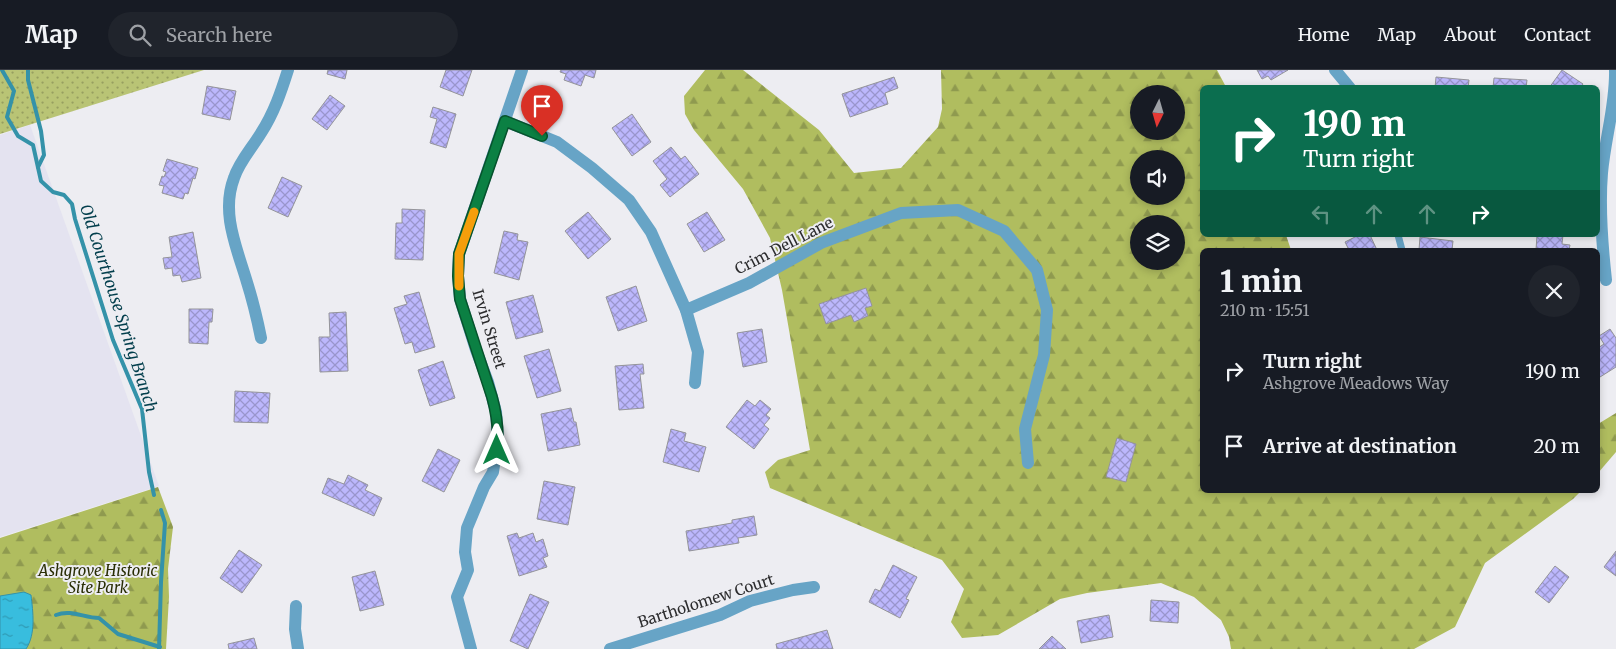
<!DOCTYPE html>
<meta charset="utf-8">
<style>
:root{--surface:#171b24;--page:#20242c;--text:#f1f3f6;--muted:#9ea1a6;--line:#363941}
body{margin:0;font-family:Merriweather,serif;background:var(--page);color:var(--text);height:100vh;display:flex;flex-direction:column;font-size:19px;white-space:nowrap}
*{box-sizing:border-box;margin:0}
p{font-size:16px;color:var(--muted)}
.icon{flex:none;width:28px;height:28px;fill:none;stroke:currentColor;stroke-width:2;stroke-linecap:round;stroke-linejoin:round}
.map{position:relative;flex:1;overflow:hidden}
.sheet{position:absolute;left:1200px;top:178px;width:400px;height:245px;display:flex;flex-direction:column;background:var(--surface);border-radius:8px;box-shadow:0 2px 8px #0003}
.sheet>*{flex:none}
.hud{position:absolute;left:1200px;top:15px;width:400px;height:152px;border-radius:8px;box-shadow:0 2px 8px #0003;background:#0b6e4f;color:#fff;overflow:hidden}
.needle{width:32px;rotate:185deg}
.controls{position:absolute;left:1130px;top:15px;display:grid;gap:10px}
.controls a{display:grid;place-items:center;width:55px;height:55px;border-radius:50%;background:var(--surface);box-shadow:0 2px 8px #0003;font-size:25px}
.pin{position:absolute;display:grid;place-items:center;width:42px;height:42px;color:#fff;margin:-51px -21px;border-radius:50% 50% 50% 0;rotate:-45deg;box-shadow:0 0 5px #0007}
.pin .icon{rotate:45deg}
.me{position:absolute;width:55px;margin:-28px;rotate:0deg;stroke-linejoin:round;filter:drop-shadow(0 0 4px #0008)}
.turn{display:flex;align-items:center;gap:18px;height:105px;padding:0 20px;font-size:22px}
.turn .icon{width:65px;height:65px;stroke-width:2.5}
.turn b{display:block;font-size:35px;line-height:42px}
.lanes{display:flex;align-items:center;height:48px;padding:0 20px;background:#0003;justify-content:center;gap:25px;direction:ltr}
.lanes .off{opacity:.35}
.round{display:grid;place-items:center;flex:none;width:52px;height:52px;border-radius:26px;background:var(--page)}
.headline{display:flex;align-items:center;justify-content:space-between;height:85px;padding:0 20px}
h1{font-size:30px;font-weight:800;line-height:38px}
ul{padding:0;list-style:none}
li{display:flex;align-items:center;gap:15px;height:75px;padding:0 20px}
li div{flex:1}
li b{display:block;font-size:19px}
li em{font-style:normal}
header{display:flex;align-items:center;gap:30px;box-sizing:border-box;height:70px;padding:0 25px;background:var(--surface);border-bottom:1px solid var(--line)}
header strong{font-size:24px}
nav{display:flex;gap:28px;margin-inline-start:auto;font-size:18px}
.search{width:350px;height:45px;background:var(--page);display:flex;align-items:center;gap:12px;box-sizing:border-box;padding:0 18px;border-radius:28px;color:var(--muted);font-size:19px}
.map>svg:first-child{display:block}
.built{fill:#e4e3f0}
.grass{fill:url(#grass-dots)}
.forest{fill:url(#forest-firs);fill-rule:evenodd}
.water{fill:url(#water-ripples);stroke:#3492a9}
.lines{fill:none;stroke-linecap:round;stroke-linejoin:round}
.stream{stroke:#3492a9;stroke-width:4}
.building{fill:url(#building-cross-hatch);stroke:#949499}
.service{stroke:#67a4c6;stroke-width:7}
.minor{stroke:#67a4c6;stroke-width:12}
.route-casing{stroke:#07532c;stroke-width:12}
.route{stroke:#0b8043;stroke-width:9}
.slow{stroke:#f59e0b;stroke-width:9}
.labels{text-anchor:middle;stroke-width:4;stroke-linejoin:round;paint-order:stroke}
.street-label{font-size:15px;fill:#2c2c2e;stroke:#ededf2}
.park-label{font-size:15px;font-style:italic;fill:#292d04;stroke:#ededf2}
.water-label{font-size:16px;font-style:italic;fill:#023e4c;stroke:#ededf2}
</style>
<header>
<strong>Map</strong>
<div class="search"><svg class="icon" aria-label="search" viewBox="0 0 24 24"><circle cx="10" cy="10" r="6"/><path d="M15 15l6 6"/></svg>Search here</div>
<nav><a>Home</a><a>Map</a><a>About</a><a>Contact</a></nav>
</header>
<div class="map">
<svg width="1616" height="579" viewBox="0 0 1616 579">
<defs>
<pattern id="grass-dots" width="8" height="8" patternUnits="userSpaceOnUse" patternTransform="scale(1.25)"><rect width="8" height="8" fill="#b9c475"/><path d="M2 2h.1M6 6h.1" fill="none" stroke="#979f60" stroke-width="1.8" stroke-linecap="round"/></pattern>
<pattern id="forest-firs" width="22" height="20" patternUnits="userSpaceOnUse" patternTransform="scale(1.25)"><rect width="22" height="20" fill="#b0bd5f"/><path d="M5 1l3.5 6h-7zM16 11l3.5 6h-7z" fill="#8f9a4f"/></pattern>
<pattern id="water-ripples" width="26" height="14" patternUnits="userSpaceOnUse" patternTransform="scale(1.25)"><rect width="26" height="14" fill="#38bdde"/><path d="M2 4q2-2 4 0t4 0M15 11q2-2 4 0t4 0" fill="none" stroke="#2f9ab4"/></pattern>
<pattern id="building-cross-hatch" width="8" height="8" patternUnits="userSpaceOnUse" patternTransform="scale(1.25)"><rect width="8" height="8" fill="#bcb7fc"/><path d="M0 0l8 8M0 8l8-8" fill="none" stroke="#9995cc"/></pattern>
</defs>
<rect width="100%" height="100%" fill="#ededf2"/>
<polygon class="built" points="30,55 159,416 0,467 0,65"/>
<polygon class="grass" points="0,0 204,0 0,64"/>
<g class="forest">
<path d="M705,0H743L819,60L854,103L901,98L938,57L942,39L941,0H1217L1226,17L1202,18V165H1286L1291,180H1202V420H1582L1573,429L1485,493L1455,557L1414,579H1231L1229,567L1221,550L1194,527L1161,513L1087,523L1060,529L998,565L962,568L951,552L964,519L942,490L770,418L765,402L778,390L810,380L782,220L770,168L743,119L694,60L685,44L684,26ZM1139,24H1176V61H1139ZM1139,89H1176V126H1139ZM1139,154H1176V191H1139Z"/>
<polygon points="1616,343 1616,382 1598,403 1598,354"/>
<polygon points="158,417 173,457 168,499 169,527 166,579 0,579 0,468"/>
</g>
<path class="water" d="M24,522L31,525C33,542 36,564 26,579H0V526Z"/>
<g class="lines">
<g class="stream">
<polyline points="2,0 14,21 7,47 18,66 33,75 41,111 53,122 64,125 72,134 75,149 113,270 142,339 149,402 154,425"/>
<polyline points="28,0 28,10 41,61 44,85 38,97"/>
<path d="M56,545C71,539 84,548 99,548L118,564L160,577"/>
<polyline points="159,579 161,512 165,453 161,440"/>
</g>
</g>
<g class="building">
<polygon points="328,0 347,0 345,9 327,4"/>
<polygon points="446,0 472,0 463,26 440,17"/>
<polygon points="561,0 596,0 594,8 585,5 581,16 564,10 566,4 560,2"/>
<polygon points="1257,0 1288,0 1271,10 1268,6 1262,9"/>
<polygon points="1562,0 1583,14 1580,18 1549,18"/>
<polygon points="894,7 898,18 885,23 888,34 850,47 842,24"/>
<polygon points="1436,7 1469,10 1468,18 1435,18"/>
<polygon points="1494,8 1527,10 1526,18 1493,18"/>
<polygon points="207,16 236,21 230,50 202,44"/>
<polygon points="330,25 345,36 327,60 312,49"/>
<polygon points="433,37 456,44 446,78 430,73 437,49 430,47"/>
<polygon points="632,44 651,72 632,86 612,58"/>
<polygon points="671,77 681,89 685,86 699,104 670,127 660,115 667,109 653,91"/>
<polygon points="167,89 198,98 195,109 193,108 188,124 185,123 183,129 162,123 164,116 159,115 162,106 164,107 166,102 163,101"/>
<polygon points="282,107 302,116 288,147 268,138"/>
<polygon points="402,139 425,140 423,190 395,189 396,153 402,153"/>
<polygon points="588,142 611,169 588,189 565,161"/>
<polygon points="707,142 725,170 704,182 687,154"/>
<polygon points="504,161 518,164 517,170 528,172 519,210 494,203"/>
<polygon points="193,162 201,208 182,212 180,205 173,206 172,198 165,199 163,188 172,187 169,167"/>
<polygon points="1359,165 1370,165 1377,180 1349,180 1345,172"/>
<polygon points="1537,165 1563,165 1562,174 1570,175 1569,180 1536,180"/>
<polygon points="1420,167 1453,171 1452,180 1419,180"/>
<polygon points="636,216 647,251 618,261 606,227"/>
<polygon points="866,218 872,236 865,238 868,246 854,252 851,245 826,254 819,234"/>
<polygon points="419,222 435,277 415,283 412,272 405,274 394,238 407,234 404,226"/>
<polygon points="533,225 543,262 516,269 506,232"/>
<polygon points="189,239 213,239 212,252 209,252 208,274 189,273"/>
<polygon points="346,242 348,301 320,302 319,267 330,267 329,243"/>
<polygon points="762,259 767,292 743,297 737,263"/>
<polygon points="1610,259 1616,268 1616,297 1600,307 1598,303 1598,278 1604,274 1599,266"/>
<polygon points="549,279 561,321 537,328 524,286"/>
<polygon points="443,291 455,328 430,336 418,300"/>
<polygon points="643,294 644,304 640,304 644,338 619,340 615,296"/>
<polygon points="235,321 270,323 268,353 234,352"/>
<polygon points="747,330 755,336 760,330 771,339 766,345 770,348 764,355 769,359 754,379 726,357"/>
<polygon points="571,338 574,352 576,352 580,375 548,381 541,344"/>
<polygon points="671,359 686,363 684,371 706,377 699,402 663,392"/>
<polygon points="1117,368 1136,374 1126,412 1106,407"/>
<polygon points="438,379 460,390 444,422 422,411"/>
<polygon points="348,405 368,415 365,420 382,428 374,446 322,423 328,408 344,414"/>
<polygon points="544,411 575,417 568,455 537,449"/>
<polygon points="754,446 757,465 738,468 739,473 689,481 686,461 732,453 732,450"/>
<polygon points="517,463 519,468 533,463 536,472 543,469 548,486 543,488 547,497 519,506 507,466"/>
<polygon points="239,480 262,495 242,523 220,508"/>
<polygon points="1616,481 1616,506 1604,497"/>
<polygon points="893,495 917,507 906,529 909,530 900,548 869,532 875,519 880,521"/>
<polygon points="1555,496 1569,507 1549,533 1535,522"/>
<polygon points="375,501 384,535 360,541 352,507"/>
<polygon points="530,524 549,532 528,579 510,571"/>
<polygon points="1151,530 1179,532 1178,553 1150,551"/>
<polygon points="1109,545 1113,567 1081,573 1077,551"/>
<polygon points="827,560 833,579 777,579 776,574"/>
<polygon points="1052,566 1066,579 1039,579"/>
<polygon points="254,568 257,579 229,579 228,574"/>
</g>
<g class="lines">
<polyline class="service" points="1398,165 1402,180"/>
<g class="minor">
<polyline points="1335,0 1350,18"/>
<polyline points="505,51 557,72 592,98 629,130 651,162 686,240 698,282 695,313"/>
<path d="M1606,210C1602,174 1599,139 1602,103C1605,68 1616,34 1615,0"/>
<polyline points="686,240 749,213 821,173 901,143 958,140 1004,161 1037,200 1047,240 1044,285 1025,359 1028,393"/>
<path d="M261,268C257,248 252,228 246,209C236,176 221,142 234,108C239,92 252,78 261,63C274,43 281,22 288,0"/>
<polyline points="296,536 295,559 298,579"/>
<polyline points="471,579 457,527 468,500 465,482 467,458 484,417 493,402 498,368 496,342 488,312 476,280 460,229 458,206 459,184 522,0"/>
<polyline points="610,579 720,545 750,531 793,520 814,517"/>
</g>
</g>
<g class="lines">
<defs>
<path id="route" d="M497,380C499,362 497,345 492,327L460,229L458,206L459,184L505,51L542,66"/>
</defs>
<use href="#route" class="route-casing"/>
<use href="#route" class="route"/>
<polyline class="slow" points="459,216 459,184 474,142"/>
</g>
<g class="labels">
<g class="street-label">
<text transform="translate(784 176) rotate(-27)" y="5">Crim Dell Lane</text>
<text transform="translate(489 259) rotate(73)" y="5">Irvin Street</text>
<text transform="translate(706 531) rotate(-18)" y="5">Bartholomew Court</text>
</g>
<g class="park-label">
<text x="98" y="506">Ashgrove Historic<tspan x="98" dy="17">Site Park</tspan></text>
</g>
<g class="water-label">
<text transform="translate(119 238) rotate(72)" y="6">Old Courthouse Spring Branch</text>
</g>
</g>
</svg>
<div class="controls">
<a><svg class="needle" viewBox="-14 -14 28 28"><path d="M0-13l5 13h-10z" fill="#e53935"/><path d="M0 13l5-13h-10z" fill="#9ea1a6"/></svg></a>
<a><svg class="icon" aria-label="sound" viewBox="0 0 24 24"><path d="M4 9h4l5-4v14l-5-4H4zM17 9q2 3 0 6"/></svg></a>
<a><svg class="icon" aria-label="layers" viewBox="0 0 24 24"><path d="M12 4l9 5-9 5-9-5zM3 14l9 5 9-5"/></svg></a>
</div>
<div class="pin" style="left:542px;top:66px;background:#d93025"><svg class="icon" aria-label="arrive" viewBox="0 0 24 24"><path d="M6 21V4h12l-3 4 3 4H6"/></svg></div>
<svg class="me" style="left:497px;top:380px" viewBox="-20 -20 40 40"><path d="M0-17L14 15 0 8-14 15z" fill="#0b8043" stroke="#fff" stroke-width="4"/></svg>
<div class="hud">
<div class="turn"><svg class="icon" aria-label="right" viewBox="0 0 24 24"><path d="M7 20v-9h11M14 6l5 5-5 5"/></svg><div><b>190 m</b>Turn right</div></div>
<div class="lanes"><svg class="icon off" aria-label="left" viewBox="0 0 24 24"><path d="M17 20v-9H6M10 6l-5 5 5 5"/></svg><svg class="icon off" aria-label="ahead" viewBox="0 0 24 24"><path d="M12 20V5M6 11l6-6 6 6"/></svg><svg class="icon off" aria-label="ahead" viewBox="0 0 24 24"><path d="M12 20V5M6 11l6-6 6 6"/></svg><svg class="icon" aria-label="right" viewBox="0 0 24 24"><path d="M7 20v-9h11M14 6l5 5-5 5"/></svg></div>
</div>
<section class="sheet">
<div class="headline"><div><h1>1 min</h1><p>210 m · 15:51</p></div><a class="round"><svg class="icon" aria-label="close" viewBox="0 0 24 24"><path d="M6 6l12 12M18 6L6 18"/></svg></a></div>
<ul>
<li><svg class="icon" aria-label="right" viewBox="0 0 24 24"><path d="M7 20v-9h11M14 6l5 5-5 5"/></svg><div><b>Turn right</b><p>Ashgrove Meadows Way</p></div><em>190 m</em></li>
<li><svg class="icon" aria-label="arrive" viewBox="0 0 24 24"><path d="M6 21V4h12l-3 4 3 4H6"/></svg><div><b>Arrive at destination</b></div><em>20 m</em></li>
</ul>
</section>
</div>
